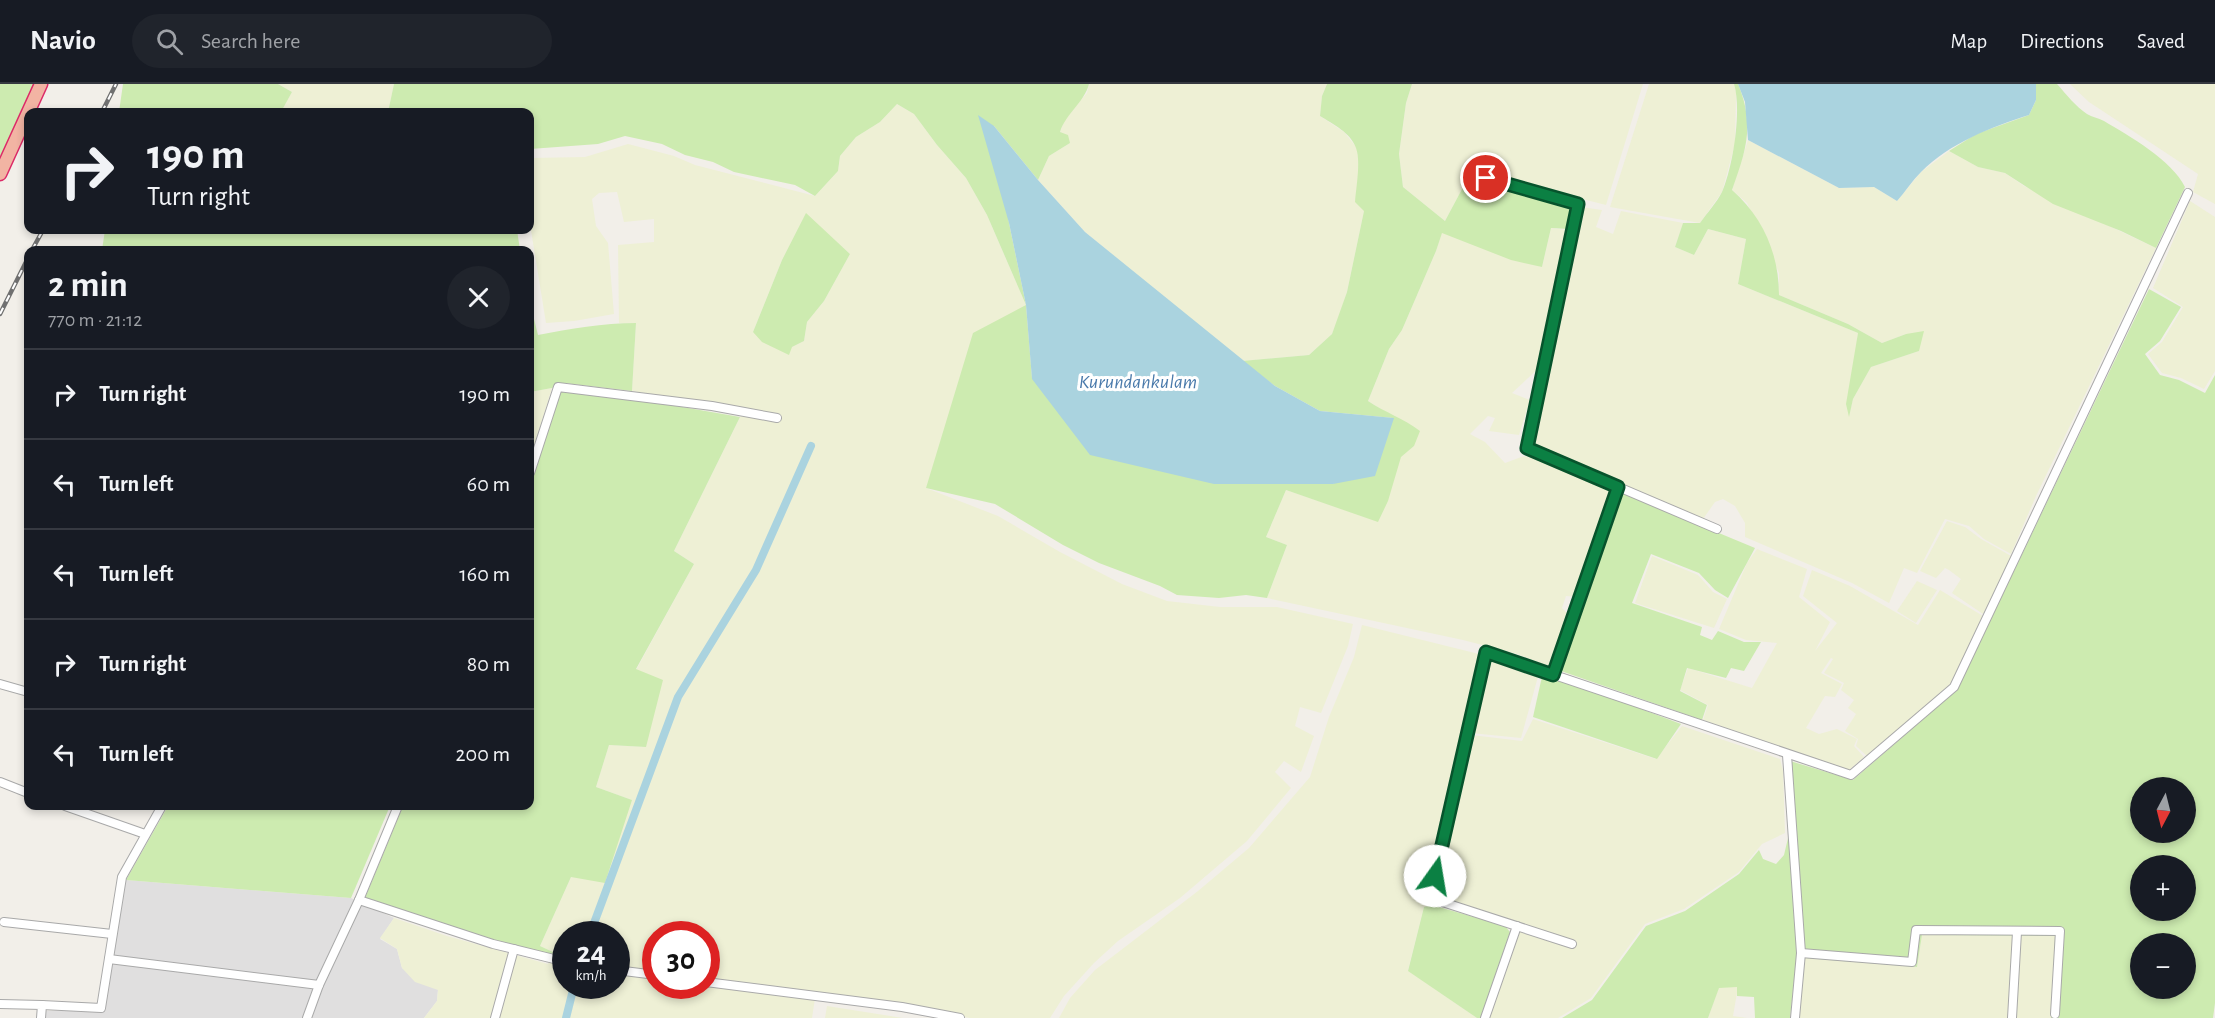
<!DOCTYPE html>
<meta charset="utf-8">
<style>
:root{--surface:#171b24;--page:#20242c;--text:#f1f3f6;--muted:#9ea1a6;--line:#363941}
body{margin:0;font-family:"Alegreya Sans",sans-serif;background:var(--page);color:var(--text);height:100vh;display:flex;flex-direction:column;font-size:22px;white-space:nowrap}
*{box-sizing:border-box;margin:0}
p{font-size:20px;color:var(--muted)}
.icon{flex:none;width:33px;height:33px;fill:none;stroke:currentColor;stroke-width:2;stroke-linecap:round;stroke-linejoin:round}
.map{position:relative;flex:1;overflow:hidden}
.panel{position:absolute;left:24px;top:162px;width:510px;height:564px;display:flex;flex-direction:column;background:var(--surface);border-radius:12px;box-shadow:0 3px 9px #0003}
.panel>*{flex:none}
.top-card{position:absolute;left:24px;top:24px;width:510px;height:126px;border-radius:12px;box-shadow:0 3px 9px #0003;background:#171b24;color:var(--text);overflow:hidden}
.needle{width:39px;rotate:187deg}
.buttons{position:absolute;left:2130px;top:693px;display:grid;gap:12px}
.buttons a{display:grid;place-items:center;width:66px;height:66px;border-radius:50%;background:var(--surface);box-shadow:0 3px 9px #0003;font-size:30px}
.speed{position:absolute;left:552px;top:837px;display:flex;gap:12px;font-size:30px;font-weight:700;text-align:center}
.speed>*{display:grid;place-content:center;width:78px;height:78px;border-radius:50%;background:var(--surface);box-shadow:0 3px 9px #0003;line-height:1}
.speed small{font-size:15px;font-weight:400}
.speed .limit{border:9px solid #d22;background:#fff;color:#111}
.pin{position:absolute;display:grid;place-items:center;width:51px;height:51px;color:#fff;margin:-26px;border:3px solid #fff;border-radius:50%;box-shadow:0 2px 6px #0007}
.me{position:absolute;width:66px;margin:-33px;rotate:13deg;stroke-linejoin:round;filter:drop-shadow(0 0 4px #0008)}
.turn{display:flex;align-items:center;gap:21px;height:126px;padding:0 24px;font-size:27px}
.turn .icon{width:78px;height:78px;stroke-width:2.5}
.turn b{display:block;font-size:42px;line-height:51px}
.round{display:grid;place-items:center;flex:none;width:63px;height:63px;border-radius:32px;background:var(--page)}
.headline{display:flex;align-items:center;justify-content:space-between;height:102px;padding:0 24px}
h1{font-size:36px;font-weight:600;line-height:45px}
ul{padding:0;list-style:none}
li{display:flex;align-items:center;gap:18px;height:90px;padding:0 24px;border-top:2px solid var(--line)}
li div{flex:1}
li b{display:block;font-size:22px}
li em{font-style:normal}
header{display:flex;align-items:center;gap:36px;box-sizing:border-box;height:84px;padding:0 30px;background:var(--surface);border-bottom:2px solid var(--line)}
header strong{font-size:28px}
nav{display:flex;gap:33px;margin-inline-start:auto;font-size:21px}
.search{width:420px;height:54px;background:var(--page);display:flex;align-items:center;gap:15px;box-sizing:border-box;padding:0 21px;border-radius:33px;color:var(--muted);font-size:22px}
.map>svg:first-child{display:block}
.residential{fill:#e0dfdf}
.farmland{fill:#eef0d5;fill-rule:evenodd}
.grass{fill:#cdebb0;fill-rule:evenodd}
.water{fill:#aad3df}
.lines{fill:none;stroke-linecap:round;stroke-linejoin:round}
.canal{stroke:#aad3df;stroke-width:8}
.minor-casing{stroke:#a9a9a9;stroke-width:10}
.trunk-casing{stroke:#dc2a67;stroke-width:15}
.minor{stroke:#fff;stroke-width:8}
.trunk{stroke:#f2b4a3;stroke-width:12}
.rail-casing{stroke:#707070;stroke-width:4.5}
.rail{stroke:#fff;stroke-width:2;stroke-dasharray:7;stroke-linecap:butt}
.route-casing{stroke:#07532c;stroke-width:15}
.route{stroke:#0b8043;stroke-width:10}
.labels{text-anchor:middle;stroke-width:6;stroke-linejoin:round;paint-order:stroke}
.water-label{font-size:20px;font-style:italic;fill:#4a7aab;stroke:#fff}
</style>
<header>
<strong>Navio</strong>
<div class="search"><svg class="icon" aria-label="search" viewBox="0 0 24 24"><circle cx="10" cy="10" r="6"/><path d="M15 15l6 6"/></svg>Search here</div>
<nav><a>Map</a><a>Directions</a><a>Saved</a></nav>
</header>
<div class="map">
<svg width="2215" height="934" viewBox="0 0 2215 934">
<rect width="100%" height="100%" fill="#f2efe9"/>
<polygon class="residential" points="126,796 351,814 394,834 380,855 397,865 402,884 438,905 437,917 424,934 46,934 46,927 105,927"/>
<g class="farmland">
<polygon points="278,0 394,0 388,28 281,28 292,8"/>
<polygon points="1089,0 1327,0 1322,12 1320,32 1344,48 1357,64 1364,127 1347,208 1339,233 1332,250 1309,271 1242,277 1085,148 1038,96 1049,72 1070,59 1060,48 1064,36 1087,9"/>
<polygon points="1412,0 1643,0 1606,121 1491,92 1474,83 1445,137 1403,103 1399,70 1406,19"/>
<polygon points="1649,0 1734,0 1736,9 1735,60 1722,108 1700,139 1610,123"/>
<polygon points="2070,0 2215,0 2215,120 2193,108 2198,90 2089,18"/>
<path d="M897,20L914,30L937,61L966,94L987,131L1026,221L926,404L998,432L1060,468L1122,500L1167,517L1220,523H1277L1353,540L1348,562L1321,629L1300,623L1295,642L1314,652L1301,688L1284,677L1275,688L1291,704L1247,757L1180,814L1118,857L1094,879L1064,912L1050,934H970L816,908L812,934H424L437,917L438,906L415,898L402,884L397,865L380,854L394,834L447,852L548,880L553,868L540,862L571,793L632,716L596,703L609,661L646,663L636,586L694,480L674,467L744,325L632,307L636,239H619L618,161L654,158V135L624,138L617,108L599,109L592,115L596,142L608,159L614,230L574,237L546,239L530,140V74L585,73L628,60L674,72L695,81L815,112L838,87L840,72L856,53L880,38ZM806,130L850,170L824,217L807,238L804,257L792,263L753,248L782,176ZM566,850H616V902H566ZM656,850H706V902H656Z"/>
<polygon points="1748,56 1839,104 1874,103 1897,117 1921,88 1949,67 1978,83 2005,89 2024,102 2156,164 2036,412 2011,470 1984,455 1969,442 1945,435 1917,489 1904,484 1889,519 1852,499 1745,453 1745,439 1735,422 1723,415 1715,418 1703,435 1530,361 1557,239 1550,235 1540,283 1512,309 1530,316 1519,351 1489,347 1495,334 1488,332 1470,350 1485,358 1505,379 1524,372 1548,378 1613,404 1577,513 1566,512 1562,524 1569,531 1552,584 1517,570 1463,556 1267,514 1287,461 1266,453 1286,406 1378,437 1401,372 1414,362 1384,327 1368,317 1389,265 1402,246 1436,167 1442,148 1542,183 1551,144 1575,147 1581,123 1602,126 1596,143 1613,150 1621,127 1683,139 1675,163 1694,171 1708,145 1746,155 1738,200 1858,249 1849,332 1853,315 1871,283 1919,267 1906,250 1882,259 1848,240 1779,211 1779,189 1747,119 1732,106"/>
<polygon points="2190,117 2215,133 2215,287 2204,305 2181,294 2162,289 2148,270 2162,258 2183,223 2153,204"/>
<polygon points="552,304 530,375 530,308"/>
<polygon points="1947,437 1965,443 1981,455 2013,473 1983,530 1952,509 1961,495 1949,486 1945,484 1936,494 1920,487"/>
<polygon points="1757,465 1807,485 1799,513 1830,538 1815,567 1837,539 1803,512 1812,486 1850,502 1918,541 1940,506 1983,532 1952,600 1867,672 1856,662 1858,655 1845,647 1856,630 1848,624 1854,616 1841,606 1844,599 1824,589 1833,575 1831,574 1821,589 1842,600 1835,613 1825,612 1806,644 1819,650 1837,645 1857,655 1854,662 1864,673 1849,686 1703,636 1708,621 1680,606 1688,584 1752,604 1777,559 1746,556 1719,545 1747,479"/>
<polygon points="1652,472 1698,491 1713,508 1727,515 1714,544 1635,519"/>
<polygon points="1917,497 1937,506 1916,539 1897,527"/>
<polygon points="1362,541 1483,571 1433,786 1417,783 1415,791 1431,795 1428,815 1432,821 1424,823 1408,886 1477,934 1059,934 1070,914 1095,886 1198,807 1249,764 1310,693 1329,633 1354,573"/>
<polygon points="1488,572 1539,589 1521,654 1471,649"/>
<polygon points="1533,635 1656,675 1682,642 1780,675 1783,687 1785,749 1762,760 1739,788 1684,825 1645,840 1591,914 1558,934 1489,934 1521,841 1434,812 1471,651 1522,657"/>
<polygon points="1922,851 2056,852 2051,934 1798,934 1804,874 1917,883"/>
<polygon points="1719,903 1738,903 1733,932 1747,934 1708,934"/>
<polygon points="827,922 903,934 825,934"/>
</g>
<g class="grass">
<polygon points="0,0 34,0 0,73"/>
<polygon points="123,0 278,0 292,8 281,28 119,28"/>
<path d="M394,0H1089C1084,19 1066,29 1060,48L1068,51L1070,59L1049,72L1038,96L994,42L1009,139L1026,221L1032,294L1281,399L1333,400L1393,334L1320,327L1275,302L1242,277L1309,271L1332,250L1347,208L1364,127L1355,118C1356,104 1361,77 1356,64C1351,49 1333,40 1320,32L1322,12L1327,0H1412L1406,19L1399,70L1403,103L1445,137L1469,92L1574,122L1568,145L1551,144L1542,183L1511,176L1442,149L1436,167L1402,246L1389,265L1368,317C1386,329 1403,334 1420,347L1414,362L1401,373L1388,417L1378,438L1286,406L1266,453L1287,461L1267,514L1246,511L1219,514L1177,511L1160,502L1099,479L1063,461L995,420L926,404L973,249L1026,221L987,131L966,94L937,61L914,30L897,20L880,38L856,53L840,72L838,87L815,112L795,101L734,88L713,78L685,71L662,60L625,52L598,60L530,65V28H388Z"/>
<path d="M1734,0H1738C1755,41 1746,67 1732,106C1763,133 1779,170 1779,211L1848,240L1882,259L1906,250L1924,247L1919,267L1871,283L1853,315L1849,333L1846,320L1858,249L1738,200L1746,155L1708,145L1694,171L1675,163L1683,139H1700C1707,129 1717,118 1722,108C1733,83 1742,26 1734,0Z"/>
<path d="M2036,0H2057C2066,10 2076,23 2087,30C2092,33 2098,34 2104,37C2129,52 2172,76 2185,103L2156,164L2121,147L2053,120L2005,89L1978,83L1949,67L1976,50L2029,31L2036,16Z"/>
<polygon points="806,129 850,170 824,217 807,238 804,257 792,263 789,271 762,258 753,248 782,176"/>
<polygon points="105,146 517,146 520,166 102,166"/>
<path d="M2149,205L2181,223L2160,257L2145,270L2160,291L2179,296L2205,309L2215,291V919L2213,934H2051L2055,852L1922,851L1917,883L1804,874L1790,677L1853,696L1957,606ZM2140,704H2186V748H2140ZM2140,782H2186V826H2140ZM2140,860H2186V904H2140Z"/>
<path d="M530,219L538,251C570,245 603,239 636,239L632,307L564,299L552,304L530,308Z"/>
<polygon points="561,307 642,316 740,333 674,467 694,480 636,585 663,596 646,663 609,661 596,703 632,716 605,799 571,793 540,862 553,868 551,873 493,858 365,814 403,722 530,722 530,401 552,330"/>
<polygon points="1620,408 1755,464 1728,514 1715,506 1699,489 1651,470 1632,519 1702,543 1700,551 1712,556 1718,547 1744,558 1761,558 1744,587 1731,584 1726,594 1687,584 1680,607 1707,621 1702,636 1561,587"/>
<polygon points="1543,588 1681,640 1657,675 1533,633"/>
<polygon points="168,722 390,722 351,814 126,796"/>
<polygon points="1789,750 1797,869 1790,934 1755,934 1754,913 1737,912 1737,903 1719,904 1708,934 1562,934 1592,916 1646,842 1685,827 1739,790 1759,766 1763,775 1776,780 1784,771"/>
<polygon points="1432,821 1505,842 1510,848 1481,934 1477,934 1408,887 1424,823"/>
</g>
<g class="water">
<path d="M1738,0H2036V16L2029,31C1991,43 1950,59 1921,88C1912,97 1905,108 1897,117L1874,103L1839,104L1748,56L1745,18Z"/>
<polygon points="978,31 994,42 1038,96 1085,148 1275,302 1320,327 1394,334 1375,392 1333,400 1214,400 1090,371 1032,295 1026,221 1009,139"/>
</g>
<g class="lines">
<g class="canal">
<polyline points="590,850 678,613 756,486 811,362"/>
<polyline points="566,934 574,902"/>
</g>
<defs>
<g id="minor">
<polyline points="1472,89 1501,99 1578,120 1527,364 1717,445"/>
<polyline points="530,389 558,303 712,322 777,334"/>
<polyline points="1553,591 1618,403"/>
<polyline points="0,600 28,608"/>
<polyline points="1787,671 1801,869 1795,934"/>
<polyline points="0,698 28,709"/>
<polyline points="65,722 145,750"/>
<polyline points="359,816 493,860 566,878"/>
<polyline points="4,838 112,850"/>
<polyline points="1572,860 1430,814 1486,568 1851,691 1954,603 2188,109"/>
<polyline points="1801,869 1912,878 1916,846 2060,847 2055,930"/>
<polyline points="109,875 319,901"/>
<polyline points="616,886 656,891"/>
<polyline points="706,898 902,923 960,934"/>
<polyline points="0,920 42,921 41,934"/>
<polyline points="42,921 101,924 122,793 162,722"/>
<polyline points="307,934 319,901 359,816 398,722"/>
<polyline points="495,934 514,865"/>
<polyline points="1485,934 1517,842"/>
<polyline points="2012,934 2017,848"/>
</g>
<polyline id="trunk" points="0,90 41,0"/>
</defs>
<use href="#minor" class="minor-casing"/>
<use href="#trunk" class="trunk-casing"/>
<use href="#minor" class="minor"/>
<use href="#trunk" class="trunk"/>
<defs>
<g id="rail">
<polyline points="102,28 116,0"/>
<polyline points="32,166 43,146"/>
<polyline points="0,230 28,174"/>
</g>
</defs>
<use href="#rail" class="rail-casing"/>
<use href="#rail" class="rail"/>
</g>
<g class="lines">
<defs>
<polyline id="route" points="1435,792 1486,568 1553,591 1618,403 1527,364 1578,120 1486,94"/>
</defs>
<use href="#route" class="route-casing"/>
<use href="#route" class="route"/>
</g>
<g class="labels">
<g class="water-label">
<text x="1138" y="304">Kurundankulam</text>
</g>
</g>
</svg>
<div class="buttons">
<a><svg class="needle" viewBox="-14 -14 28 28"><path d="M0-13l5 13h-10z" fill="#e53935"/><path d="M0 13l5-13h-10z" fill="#9ea1a6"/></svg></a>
<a>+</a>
<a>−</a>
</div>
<div class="speed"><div>24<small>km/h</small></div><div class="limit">30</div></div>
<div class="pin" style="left:1486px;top:94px;background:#d93025"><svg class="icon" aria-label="arrive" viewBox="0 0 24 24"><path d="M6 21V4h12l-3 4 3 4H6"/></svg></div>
<svg class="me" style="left:1435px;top:792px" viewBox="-20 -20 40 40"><circle r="19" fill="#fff"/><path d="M0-13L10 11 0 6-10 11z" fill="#0b8043"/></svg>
<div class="top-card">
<div class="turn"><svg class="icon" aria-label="right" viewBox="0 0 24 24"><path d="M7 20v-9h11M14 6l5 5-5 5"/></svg><div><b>190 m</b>Turn right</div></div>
</div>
<section class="panel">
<div class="headline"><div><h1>2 min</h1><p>770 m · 21:12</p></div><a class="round"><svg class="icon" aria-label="close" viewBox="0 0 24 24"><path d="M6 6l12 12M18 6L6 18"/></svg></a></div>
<ul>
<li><svg class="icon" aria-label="right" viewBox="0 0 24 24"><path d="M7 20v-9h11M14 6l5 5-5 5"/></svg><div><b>Turn right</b></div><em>190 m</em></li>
<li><svg class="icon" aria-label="left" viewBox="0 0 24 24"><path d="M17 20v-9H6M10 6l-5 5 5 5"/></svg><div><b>Turn left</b></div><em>60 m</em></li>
<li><svg class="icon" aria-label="left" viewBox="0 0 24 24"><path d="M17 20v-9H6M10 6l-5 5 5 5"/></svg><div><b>Turn left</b></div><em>160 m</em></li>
<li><svg class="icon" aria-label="right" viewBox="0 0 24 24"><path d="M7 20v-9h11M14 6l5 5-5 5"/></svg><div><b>Turn right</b></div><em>80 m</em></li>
<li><svg class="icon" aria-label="left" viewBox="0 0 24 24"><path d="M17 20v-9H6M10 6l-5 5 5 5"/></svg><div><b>Turn left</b></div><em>200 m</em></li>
</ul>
</section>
</div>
